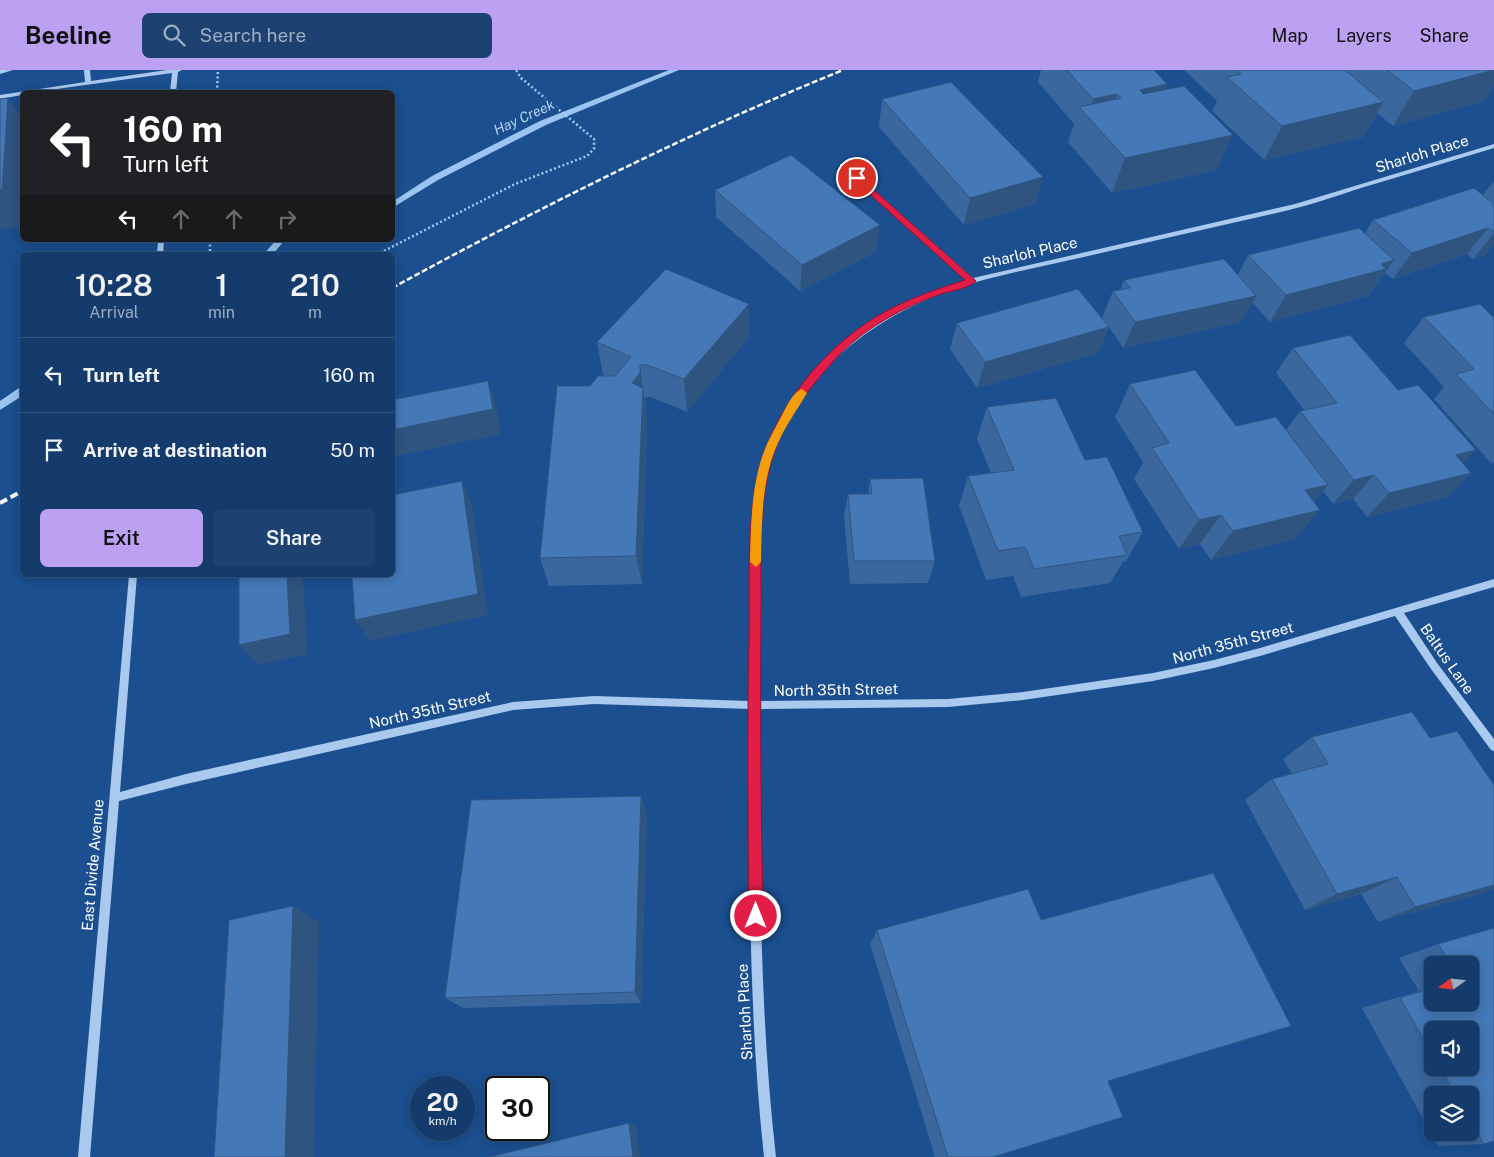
<!DOCTYPE html>
<style>
:root{--surface:#143b6b;--page:#1d4271;--text:#f1f3f6;--muted:#9dadc1;--line:#33557e;--accent:#bca0f2}
body{margin:0;font-family:"Public Sans",sans-serif;background:var(--page);color:var(--text);height:100vh;display:flex;flex-direction:column;font-size:19px;white-space:nowrap}
*{box-sizing:border-box;margin:0}
p{font-size:16px;color:var(--muted)}
.icon{flex:none;width:28px;height:28px;fill:none;stroke:currentColor;stroke-width:2;stroke-linecap:round;stroke-linejoin:round}
.map{position:relative;flex:1;overflow:hidden}
.details{position:absolute;left:20px;top:182px;width:375px;height:325px;display:flex;flex-direction:column;background:var(--surface);border-radius:8px;box-shadow:0 2px 12px #0003,0 0 0 1px var(--line)}
.details>*{flex:none}
.top-card{position:absolute;left:20px;top:20px;width:375px;height:152px;border-radius:8px;box-shadow:0 2px 12px #0003,0 0 0 1px var(--line);background:#202124;color:#fff;overflow:hidden}
.needle{width:32px;rotate:255deg}
.buttons{position:absolute;left:1424px;top:886px;display:grid;gap:10px}
.buttons a{display:grid;place-items:center;width:55px;height:55px;border-radius:8px;background:var(--surface);box-shadow:0 2px 12px #0003,0 0 0 1px var(--line);font-size:25px}
.speed{position:absolute;left:410px;top:1006px;display:flex;gap:10px;font-size:25px;font-weight:700;text-align:center}
.speed>*{display:grid;place-content:center;width:65px;height:65px;border-radius:50%;background:var(--surface);box-shadow:0 2px 12px #0003,0 0 0 1px var(--line);line-height:1}
.speed small{font-size:12px;font-weight:400}
.speed .limit{border:2px solid #111;border-radius:8px;background:#fff;color:#111}
.pin{position:absolute;display:grid;place-items:center;width:42px;height:42px;color:#fff;margin:-21px;border:2px solid #fff;border-radius:50%;box-shadow:0 1px 5px #0007}
.me{position:absolute;width:55px;margin:-28px;rotate:0deg;stroke-linejoin:round;filter:drop-shadow(0 0 4px #0008)}
.turn{display:flex;align-items:center;gap:18px;height:105px;padding:0 20px;font-size:22px}
.turn .icon{width:65px;height:65px;stroke-width:2.5}
.turn b{display:block;font-size:35px;line-height:42px}
.lanes{display:flex;align-items:center;height:48px;padding:0 20px;background:#0003;justify-content:center;gap:25px;direction:ltr}
.lanes .off{opacity:.35}
.eta{display:flex;justify-content:space-evenly;align-items:center;height:85px;text-align:center}
.eta b{font-size:30px;font-weight:600;line-height:35px}
.primary-button{display:flex;gap:10px;margin-top:auto;padding:10px 20px}
.primary-button a{flex:1;height:58px;border-radius:8px;background:var(--accent);color:#111;font-size:20px;font-weight:600;line-height:58px;text-align:center}
.primary-button a+a{background:var(--page);color:var(--text)}
ul{padding:0;list-style:none}
li{display:flex;align-items:center;gap:15px;height:75px;padding:0 20px;border-top:1px solid var(--line)}
li div{flex:1}
li b{display:block;font-size:19px}
li em{font-style:normal}
header{display:flex;align-items:center;gap:30px;box-sizing:border-box;height:70px;padding:0 25px;background:var(--accent);color:#111}
header strong{font-size:24px}
nav{display:flex;gap:28px;margin-inline-start:auto;font-size:18px}
.search{width:350px;height:45px;background:var(--page);display:flex;align-items:center;gap:12px;box-sizing:border-box;padding:0 18px;border-radius:8px;color:var(--muted);font-size:19px}
.map>svg:first-child{display:block}
.lines{fill:none;stroke-linecap:round;stroke-linejoin:round}
.stream{fill:#9cc4f0;fill-rule:evenodd}
.path{stroke:#a9c9ee;stroke-width:2.5;stroke-dasharray:2 2.5;stroke-linecap:butt}
.minor{fill:#a9c9ee;fill-rule:evenodd}
.rail-far1{stroke:#fff;stroke-width:2.5;stroke-dasharray:6 2.5;stroke-linecap:butt}
.rail{stroke:#fff;stroke-width:4;stroke-dasharray:8 4;stroke-linecap:butt}
.wall{fill:#3a679d;fill-rule:evenodd}
.shaded-wall{fill:#305480}
.building{fill:#4478b7;stroke:#305480}
.route{fill:#e11d48;stroke:#92132f}
.slow{fill:#f59e0b}
.labels{text-anchor:middle;stroke-width:5;stroke-linejoin:round;paint-order:stroke}
.far-water-label{font-size:14px;font-style:italic;fill:#b5d3f5;stroke:#1b4f8f}
.street-label{font-size:15px;fill:#fff;stroke:#1b4f8f}
</style>
<header>
<strong>Beeline</strong>
<div class="search"><svg class="icon" aria-label="search" viewBox="0 0 24 24"><circle cx="10" cy="10" r="6"/><path d="M15 15l6 6"/></svg>Search here</div>
<nav><a>Map</a><a>Layers</a><a>Share</a></nav>
</header>
<div class="map">
<svg width="1494" height="1087" viewBox="0 0 1494 1087">
<rect width="100%" height="100%" fill="#1b4f8f"/>
<g class="lines">
<g class="stream">
<polygon points="669,0 679,0 546,55 438,110 392,138 392,132 432,106 540,51"/>
<polygon points="276,170 285,170 272,185 263,185"/>
<polygon points="19,318 22,318 22,326 0,340 0,331"/>
</g>
<g class="path">
<polyline points="217,22 218,0"/>
<polyline points="210,170 210,185"/>
<polyline points="376,185 515,114 587,86 594,79 594,69 521,8 516,0"/>
</g>
<g class="minor">
<polygon points="0,0 13,0 0,4"/>
<polygon points="84,0 90,0 91,11 167,0 182,0 178,2 176,22 170,22 172,3 35,22 22,22 22,25 0,29 0,25 85,12"/>
<path d="M1494,74V78C1450,91 1406,105 1361,118C1336,126 1311,135 1285,141C1219,156 1153,171 1088,186C1050,195 1011,202 973,213C888,238 814,288 777,372C755,423 759,485 759,540C760,570 759,601 759,631L948,629L1023,622L1153,603L1214,590L1260,578L1494,509V517L1404,543L1437,593L1494,669V681L1491,680L1431,599L1395,546L1260,586L1214,598L1153,611L1023,630L948,637L759,639C760,789 759,938 776,1087H764C748,938 749,789 750,639L594,634L513,640L186,714L119,731L90,1087H78L129,505H137L120,722L186,704L513,632L594,626L750,631C750,602 751,573 751,544C751,502 749,460 756,419C760,395 769,374 780,352C820,273 887,239 967,210L840,96V94H844L973,208L1295,134Z"/>
<polygon points="158,170 164,170 163,185 157,185"/>
</g>
<path class="rail-far1" d="M392,218C539,138 688,63 843,0"/>
<polyline class="rail" points="0,433 22,421"/>
</g>
<g class="wall">
<polygon points="1041,0 1154,0 1217,100 1112,123 1068,72 1074,54 1038,12"/>
<polygon points="1184,0 1494,0 1494,16 1484,31 1393,56 1377,43 1363,67 1264,90 1212,41 1217,31"/>
<polygon points="882,29 1043,107 1035,134 964,155 879,57"/>
<polygon points="1494,112 1494,174 1485,185 1473,189 1467,184 1393,209 1385,203 1368,226 1270,252 1252,232 1241,252 1123,278 1109,257 1098,283 977,318 950,279 957,253 1104,252 1102,248 1113,221 1120,220 1124,210 1238,205 1248,185 1365,163 1373,150 1483,125 1492,113"/>
<polygon points="715,120 876,182 800,221 716,147"/>
<polygon points="749,234 749,267 687,342 651,327 645,327 647,350 642,514 549,516 540,488 590,316 605,306 603,305 597,272"/>
<polygon points="1424,247 1494,248 1494,392 1491,393 1434,329 1444,317 1404,273"/>
<polygon points="1293,278 1398,320 1471,403 1447,427 1367,447 1353,429 1333,434 1323,421 1314,431 1295,469 1211,490 1200,474 1179,479 1134,409 1143,392 1115,347 1130,314 1236,356 1286,360 1300,341 1304,340 1276,303"/>
<polygon points="987,337 1085,390 1143,462 1126,491 1123,492 1110,513 1021,527 1013,506 986,510 959,436 968,406 991,403 977,369"/>
<polygon points="870,409 935,491 928,513 850,514 844,447 848,424 868,424"/>
<polygon points="1312,667 1484,823 1378,852 1361,824 1305,840 1245,730 1272,709 1292,704 1283,689"/>
<polygon points="641,726 647,746 641,933 463,938 445,928"/>
<polygon points="1041,850 1108,1011 993,1087 935,1087 870,874 877,860"/>
<path d="M1494,858L1484,1074L1438,1076L1362,938L1419,921L1399,888L1438,874ZM1432,895H1470V932H1432ZM1432,960L1470,998H1432ZM1432,1025H1470V1062H1432Z"/>
</g>
<g class="shaded-wall">
<polygon points="1494,0 1494,16 1484,31 1393,56 1414,21"/>
<polygon points="1167,14 1154,49 1140,20"/>
<polygon points="1117,24 1105,59 1088,46 1093,29"/>
<polygon points="8,28 22,49 22,155 0,160 0,120"/>
<polygon points="1383,32 1363,67 1264,90 1282,56"/>
<polygon points="1233,65 1217,100 1112,123 1125,88"/>
<polygon points="1043,107 1035,134 964,155 970,128"/>
<polygon points="880,155 876,182 800,221 802,195"/>
<polygon points="1488,158 1467,184 1393,209 1412,183"/>
<polygon points="1494,163 1494,174 1485,185 1473,189"/>
<polygon points="1394,190 1368,226 1270,252 1286,225 1381,194"/>
<polygon points="1256,226 1241,252 1123,278 1135,252"/>
<polygon points="749,234 749,267 687,342 684,309"/>
<polygon points="1109,257 1098,283 977,318 985,292"/>
<polygon points="640,295 647,350 642,514 636,486 632,313"/>
<polygon points="488,311 496,336 501,364 392,387 392,360"/>
<polygon points="1476,380 1452,404 1456,385"/>
<polygon points="1471,403 1447,427 1367,447 1389,423"/>
<polygon points="1374,405 1353,429 1333,434 1354,410"/>
<polygon points="462,411 472,435 488,545 370,571 355,550"/>
<polygon points="1328,415 1304,444 1320,440 1295,469 1211,490 1233,461 1305,420"/>
<polygon points="1221,445 1200,474 1179,479 1199,450"/>
<polygon points="287,505 303,505 307,584 259,595 239,575"/>
<polygon points="641,726 647,746 641,933 635,922"/>
<polygon points="1397,807 1361,824 1305,840 1337,824"/>
<polygon points="1494,815 1494,819 1484,823 1378,852 1415,837"/>
<polygon points="293,836 319,852 314,1087 285,1087"/>
<polygon points="629,1053 636,1056 640,1087 633,1087"/>
</g>
<g class="building">
<polygon points="1067,0 1154,0 1167,14 1140,20 1143,24 1184,16 1233,65 1125,88 1079,37 1121,28 1117,24 1093,29"/>
<polygon points="1237,0 1345,0 1383,32 1282,56 1227,7 1241,4"/>
<polygon points="1387,0 1494,0 1414,21"/>
<polygon points="951,12 1043,107 970,128 882,29"/>
<polygon points="8,28 2,120 0,120 0,29"/>
<polygon points="791,85 880,155 802,195 715,120"/>
<polygon points="1474,118 1494,134 1494,162 1488,158 1412,183 1373,150"/>
<polygon points="1359,158 1394,190 1381,194 1386,199 1286,225 1248,185"/>
<polygon points="1224,189 1256,226 1135,252 1113,221 1130,218 1124,210"/>
<polygon points="666,199 749,234 684,309 647,295 640,295 640,303 632,313 643,318 636,486 540,488 557,316 590,316 598,306 615,306 631,287 597,272"/>
<polygon points="1078,219 1109,257 985,292 957,253"/>
<polygon points="1480,234 1494,248 1494,344 1456,304 1474,299 1424,247"/>
<polygon points="1350,265 1398,320 1418,315 1476,380 1456,385 1471,403 1389,423 1374,405 1354,410 1300,341 1337,333 1293,278"/>
<polygon points="1195,300 1236,356 1276,347 1328,415 1305,420 1320,440 1233,461 1221,445 1199,450 1152,378 1169,373 1130,314"/>
<polygon points="488,311 493,339 392,360 392,330"/>
<polygon points="1056,328 1085,390 1107,387 1143,462 1119,466 1127,485 1034,499 1025,477 998,481 968,406 1014,400 987,337"/>
<polygon points="923,408 935,491 854,491 848,424 872,424 870,409"/>
<polygon points="462,411 478,524 355,550 352,505 392,505 392,425"/>
<polygon points="239,505 287,505 290,564 239,575"/>
<polygon points="1412,642 1430,668 1457,661 1494,715 1494,815 1415,837 1397,807 1337,824 1272,709 1328,694 1312,667"/>
<polygon points="641,726 635,922 445,928 471,730"/>
<polygon points="1213,803 1291,956 1108,1011 1123,1047 993,1087 948,1087 877,860 1028,819 1041,850"/>
<polygon points="293,836 285,1087 214,1087 229,850"/>
<polygon points="1494,858 1494,1071 1484,1074 1470,1050 1470,1025 1456,1025 1440,998 1470,998 1470,960 1432,960 1432,984 1400,928 1432,918 1432,932 1470,932 1470,895 1451,895 1438,874"/>
<polygon points="629,1053 633,1087 489,1087"/>
</g>
<path class="route" d="M857,105L976,211C968,219 949,221 938,225C904,237 867,257 841,283C816,310 790,340 777,375C756,428 762,488 761,544C760,645 761,745 763,846L761,851L756,853L751,851L749,846C748,754 747,662 749,570C750,517 746,461 757,408C770,347 814,289 865,254C895,233 931,221 965,210L854,110L853,108Z"/>
<path class="slow" d="M802,319L807,323C797,340 786,355 778,373C761,410 762,453 761,492L756,497L750,492C751,453 751,411 767,374C772,363 778,353 783,343C787,336 793,322 802,319Z"/>
<g class="labels">
<g class="far-water-label">
<text transform="translate(524 47) rotate(-25)" y="5">Hay Creek</text>
</g>
<g class="street-label">
<text transform="translate(1422 84) rotate(-17)" y="5">Sharloh Place</text>
<text transform="translate(1030 183) rotate(-13)" y="5">Sharloh Place</text>
<text transform="translate(1233 573) rotate(-15)" y="5">North 35th Street</text>
<text transform="translate(1447 589) rotate(55)" y="5">Baltus Lane</text>
<text transform="translate(836 620) rotate(-1)" y="5">North 35th Street</text>
<text transform="translate(430 640) rotate(-13)" y="5">North 35th Street</text>
<text transform="translate(93 795) rotate(-85)" y="5">East Divide Avenue</text>
<text transform="translate(745 942) rotate(-93)" y="5">Sharloh Place</text>
</g>
</g>
</svg>
<div class="buttons">
<a><svg class="needle" viewBox="-14 -14 28 28"><path d="M0-13l5 13h-10z" fill="#e53935"/><path d="M0 13l5-13h-10z" fill="#9dadc1"/></svg></a>
<a><svg class="icon" aria-label="sound" viewBox="0 0 24 24"><path d="M4 9h4l5-4v14l-5-4H4zM17 9q2 3 0 6"/></svg></a>
<a><svg class="icon" aria-label="layers" viewBox="0 0 24 24"><path d="M12 4l9 5-9 5-9-5zM3 14l9 5 9-5"/></svg></a>
</div>
<div class="speed"><div>20<small>km/h</small></div><div class="limit">30</div></div>
<div class="pin" style="left:857px;top:108px;background:#d93025"><svg class="icon" aria-label="arrive" viewBox="0 0 24 24"><path d="M6 21V4h12l-3 4 3 4H6"/></svg></div>
<svg class="me" style="left:756px;top:846px" viewBox="-20 -20 40 40"><circle r="17" fill="#e11d48" stroke="#fff" stroke-width="3"/><path d="M0-11L8 9 0 5-8 9z" fill="#fff"/></svg>
<div class="top-card">
<div class="turn"><svg class="icon" aria-label="left" viewBox="0 0 24 24"><path d="M17 20v-9H6M10 6l-5 5 5 5"/></svg><div><b>160 m</b>Turn left</div></div>
<div class="lanes"><svg class="icon" aria-label="left" viewBox="0 0 24 24"><path d="M17 20v-9H6M10 6l-5 5 5 5"/></svg><svg class="icon off" aria-label="ahead" viewBox="0 0 24 24"><path d="M12 20V5M6 11l6-6 6 6"/></svg><svg class="icon off" aria-label="ahead" viewBox="0 0 24 24"><path d="M12 20V5M6 11l6-6 6 6"/></svg><svg class="icon off" aria-label="right" viewBox="0 0 24 24"><path d="M7 20v-9h11M14 6l5 5-5 5"/></svg></div>
</div>
<section class="details">
<div class="eta">
<div><b>10:28</b><p>Arrival</p></div>
<div><b>1</b><p>min</p></div>
<div><b>210</b><p>m</p></div>
</div>
<ul>
<li><svg class="icon" aria-label="left" viewBox="0 0 24 24"><path d="M17 20v-9H6M10 6l-5 5 5 5"/></svg><div><b>Turn left</b></div><em>160 m</em></li>
<li><svg class="icon" aria-label="arrive" viewBox="0 0 24 24"><path d="M6 21V4h12l-3 4 3 4H6"/></svg><div><b>Arrive at destination</b></div><em>50 m</em></li>
</ul>
<div class="primary-button"><a>Exit</a><a>Share</a></div>
</section>
</div>
